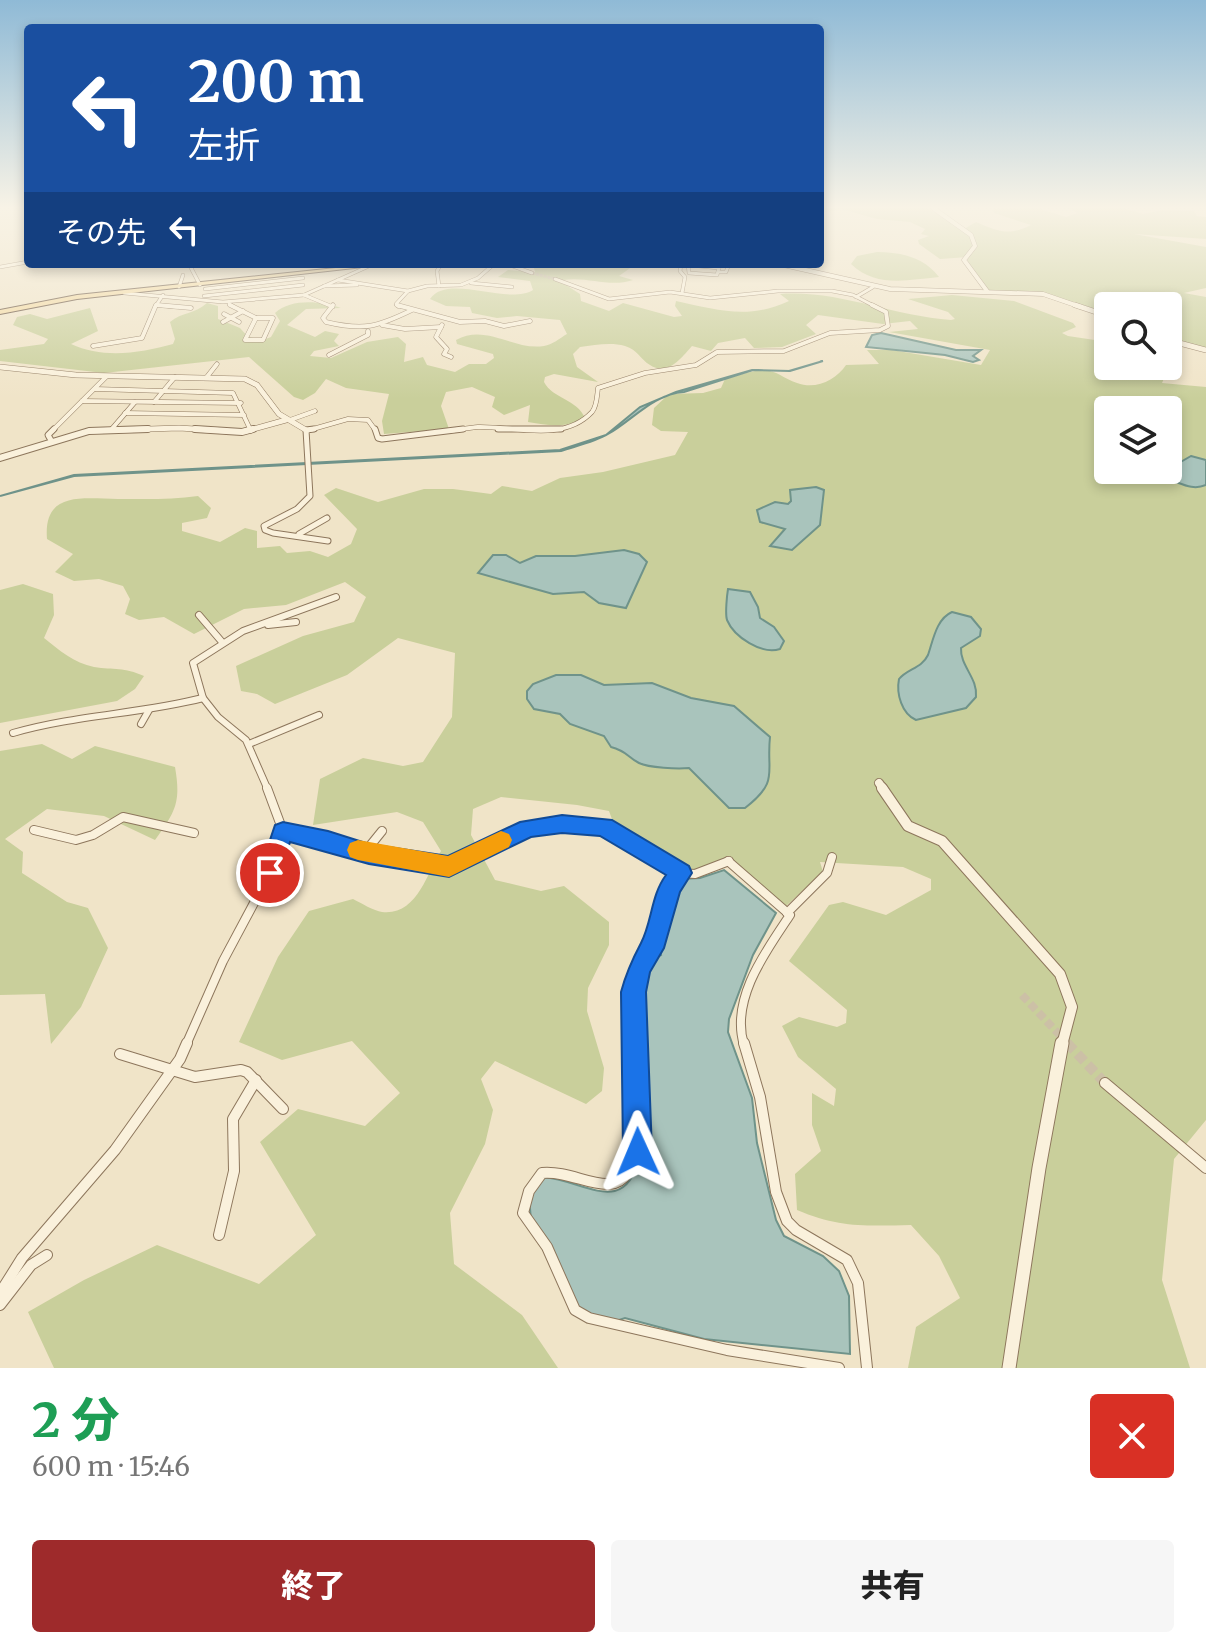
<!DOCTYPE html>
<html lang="ja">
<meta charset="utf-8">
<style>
:root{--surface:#fff;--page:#f6f6f6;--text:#222;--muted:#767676;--accent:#9e2a2b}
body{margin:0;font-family:Merriweather,"Noto Sans JP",serif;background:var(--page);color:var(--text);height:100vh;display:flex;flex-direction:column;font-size:30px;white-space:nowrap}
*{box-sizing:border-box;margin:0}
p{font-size:26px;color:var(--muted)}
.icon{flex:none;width:44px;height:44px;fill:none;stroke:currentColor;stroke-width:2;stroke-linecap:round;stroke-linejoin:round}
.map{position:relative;height:1368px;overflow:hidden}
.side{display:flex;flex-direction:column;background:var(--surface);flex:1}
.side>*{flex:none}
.banner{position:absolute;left:24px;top:24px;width:800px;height:244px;border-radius:8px;box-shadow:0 4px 12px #0003;background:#1a4fa0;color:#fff;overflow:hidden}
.fabs{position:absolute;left:1094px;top:292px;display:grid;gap:16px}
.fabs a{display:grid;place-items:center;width:88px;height:88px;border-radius:8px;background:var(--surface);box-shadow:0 4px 12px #0003;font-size:40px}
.pin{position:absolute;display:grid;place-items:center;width:68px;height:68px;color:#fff;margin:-34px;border:4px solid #fff;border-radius:50%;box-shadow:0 2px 8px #0007}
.me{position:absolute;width:88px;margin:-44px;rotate:359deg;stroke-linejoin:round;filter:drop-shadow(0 0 6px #0008)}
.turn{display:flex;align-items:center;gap:28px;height:168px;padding:0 32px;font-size:36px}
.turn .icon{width:104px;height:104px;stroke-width:2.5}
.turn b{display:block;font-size:56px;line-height:68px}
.then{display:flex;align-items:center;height:76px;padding:0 32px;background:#0003;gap:16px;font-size:30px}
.round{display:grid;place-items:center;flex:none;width:84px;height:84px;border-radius:8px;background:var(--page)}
.overview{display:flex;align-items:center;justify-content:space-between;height:136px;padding:0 32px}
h1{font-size:48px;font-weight:800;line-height:60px;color:#1e9e55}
.action{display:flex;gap:16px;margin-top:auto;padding:16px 32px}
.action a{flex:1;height:92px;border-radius:8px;background:var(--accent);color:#fff;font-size:32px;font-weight:800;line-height:92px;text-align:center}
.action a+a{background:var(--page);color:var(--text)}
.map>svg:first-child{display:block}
.green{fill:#c9cf9b;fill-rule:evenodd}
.water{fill:#a9c4bc;stroke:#6f938a;stroke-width:2}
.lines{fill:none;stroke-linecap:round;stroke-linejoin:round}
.minor-tunnel-far2{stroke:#ccc0a6;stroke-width:3;stroke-dasharray:3 1;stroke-linecap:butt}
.minor-tunnel-far1{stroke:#ccc0a6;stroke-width:8;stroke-dasharray:8 4;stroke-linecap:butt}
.minor-tunnel{stroke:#ccc0a6;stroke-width:10;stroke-dasharray:10 5;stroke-linecap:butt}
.minor-far5-casing{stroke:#8d765c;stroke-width:4}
.minor-far4-casing{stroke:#8d765c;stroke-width:5}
.minor-far3-casing{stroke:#8d765c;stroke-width:7}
.minor-far2-casing{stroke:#8d765c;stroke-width:8}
.minor-far1-casing{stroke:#8d765c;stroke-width:10}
.minor-casing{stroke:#8d765c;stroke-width:12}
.tertiary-far5-casing{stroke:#8d765c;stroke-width:5}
.tertiary-far4-casing{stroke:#8d765c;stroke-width:6}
.tertiary-far3-casing{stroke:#8d765c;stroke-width:8}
.tertiary-far2-casing{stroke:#8d765c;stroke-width:10}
.tertiary-far1-casing{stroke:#8d765c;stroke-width:12}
.tertiary-casing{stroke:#8d765c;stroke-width:15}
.primary-casing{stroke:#5b4430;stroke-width:2}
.minor-far5{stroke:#faf1dc;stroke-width:3}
.minor-far4{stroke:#faf1dc;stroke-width:4}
.minor-far3{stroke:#faf1dc;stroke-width:5}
.minor-far2{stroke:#faf1dc;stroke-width:6}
.minor-far1{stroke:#faf1dc;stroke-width:8}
.minor{stroke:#faf1dc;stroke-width:10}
.tertiary-far5{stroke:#faf1dc;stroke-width:4}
.tertiary-far4{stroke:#faf1dc;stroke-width:5}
.tertiary-far3{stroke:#faf1dc;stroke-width:6}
.tertiary-far2{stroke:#faf1dc;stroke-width:8}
.tertiary-far1{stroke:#faf1dc;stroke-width:10}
.tertiary{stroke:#faf1dc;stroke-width:13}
.primary{fill:#f3d9a0;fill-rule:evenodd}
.route{fill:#1a73e8;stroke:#114b97;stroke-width:2}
.slow{fill:#f59e0b}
</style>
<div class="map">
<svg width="1206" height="1368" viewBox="0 0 1206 1368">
<rect width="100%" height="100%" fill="#f0e4c8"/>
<g class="green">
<path d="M820,208H927L964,229L976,222C999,232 1010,236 1031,225L994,213L993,209L1037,208L1066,217L1078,213L1068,208H1123L1143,214L1162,210L1194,211L1197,216L1206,217V239L1134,234L1206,247V288L1184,293L1206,297V349L1168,339V306H1108V315L1046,295L988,291L967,261L968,257L940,259L919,244L918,240L929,236L921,234L925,229L910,222L877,219L842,209L820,213Z"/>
<path d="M877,252C900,252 924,257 939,277C907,280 876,288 851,264L857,256Z"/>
<path d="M518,264H628L633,266L619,276L633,280C609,288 588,276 563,280L566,285L580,294L581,301L609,311L623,303L674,317L682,316L675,306L676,301C718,310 748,320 789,301L780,294C840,290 892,316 951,320L955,319L948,312L908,299L952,295L1014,301L1073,323L1076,327L1062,333L1068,336L1108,342V366L1169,365L1176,372L1166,374L1162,383L1206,387V1120L1174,1159L1162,1280L1190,1368H908L916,1327L960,1298L939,1256L911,1225C867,1226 839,1228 797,1210L795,1174L821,1151L812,1125V1093L834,1106L836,1089L798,1057L782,1026L799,1017L837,1027L846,1023L847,1010L789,961L829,905L843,902L886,915L931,890V879L903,867L820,862L823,872L785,907L728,857L692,872L681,870L617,833L609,811L577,805L501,797L473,809L471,835L495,880L541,891L564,886L609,922V945L588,988L587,1011L604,1068L602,1091L586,1104L495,1061L481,1079L493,1110L485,1144L450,1213L454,1264L522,1315L558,1368H54L28,1312L84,1280L157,1245L259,1284L316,1235L260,1142L298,1109L365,1126L400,1093L352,1041L282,1060L239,1042L278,957L309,911L353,899C361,903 374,911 382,912C417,916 427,873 441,851L423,822L397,812L313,825L320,779L363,758L403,766L423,762L452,717L455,653L398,638L347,675L275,704L257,694L241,691L236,666L303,636L354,622L366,597L345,582L286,605L244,609L194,634L164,617L139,620L125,614L130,599L123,586L99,579L74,581L55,572L73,554L47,539C43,490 84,499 118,499C144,499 172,500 198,496L211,508L207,518L182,523V531L220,542L245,528L257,531V548L280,546L287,553L310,551L328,557L351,544L357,529L324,495L336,488L378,502L424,489H453L491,494L502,486L532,491L560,478L603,472L675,455L688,432L661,431L652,425L654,408L669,394L703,393L721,388L725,379C737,376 750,371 762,370C777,370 784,379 797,383C816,390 836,380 846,365L879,364L867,350H892L981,365L990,350L889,332L918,329L910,321L883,324L818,315L806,325L816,334L782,347L754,348L745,338L718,343L711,351L692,346C682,357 668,377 650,365C640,359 638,350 625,346C611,342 595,345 580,347L573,354L577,367L598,382L554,374L545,377L544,382C553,399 577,399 585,418C564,428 551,426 528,422L530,405L504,415L492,407L495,397L472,387L446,392L441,406L449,429L384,434L382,421L389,394L346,388L326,379L315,393L303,400L294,397L249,357L104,373L0,361V350L44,344L48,339L13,325L17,317L30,314L47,319L90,308L98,331L71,344C103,359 141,353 173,344L175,339L170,322C182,312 195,314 207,303L218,306V319L240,328L248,337L263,340L271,337L280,321L275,313C291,298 321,301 341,308L306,309L287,325L315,337L325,331L339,334L334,341L339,346L314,351L310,356L331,358L367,342L398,337L406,344L404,362L423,357L427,365L455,372L469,364H486L494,358L493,354L457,344L456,340C486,323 514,351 544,346C552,345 560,338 567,334L560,320L517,316L497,318L472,313L470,307L446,306L430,299C448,273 507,306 533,290L530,281L498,277L508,270L535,272L534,268ZM1108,410H1168V470H1108Z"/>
<path d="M23,584L53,594L54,615L44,638C59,650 74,663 94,667C114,670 124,667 144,676L135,689L117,701L0,723V590Z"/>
<path d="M42,744L72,759L95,746L175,767C181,802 176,811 155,840L104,816L47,809L5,839L23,852L22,873L67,902L88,908L108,948L81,1007L51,1044L45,994L0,995V751Z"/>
</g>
<g class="water">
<polygon points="881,333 956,350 981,350 973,356 979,360 973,362 945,355 866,347 872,335"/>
<path d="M823,361L790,371L753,370L684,392C653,394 633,420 608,434C595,442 576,446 561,451L74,476L0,496L74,475L560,450L606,435L640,407L676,392L752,370L789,371Z"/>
<path d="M1191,456L1206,460V485C1192,491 1181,483 1167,479C1152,474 1144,478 1128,470H1168V464H1177Z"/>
<polygon points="816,487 824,490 820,525 792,550 770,546 785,529 760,522 757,510 775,502 788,504 791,501 790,490"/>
<polygon points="624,550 639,554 647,562 626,608 599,603 584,592 553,594 478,573 493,555 506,555 520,563 536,556 575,556"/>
<path d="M728,589L750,592L758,607L760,618L774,627L784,641L780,649C762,655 734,637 727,620C725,614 727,595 728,589Z"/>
<path d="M952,612L971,617L981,629L980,636L961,648C960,666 978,678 976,697L966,708L916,720C902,714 896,694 899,679C907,669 922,668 928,655C933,641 936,619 952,612Z"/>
<path d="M556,675H581L604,685L652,683L691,698L734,706L770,737C766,773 780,781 745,808H729L689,768C678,769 649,768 639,763C627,757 627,751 611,747L604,736L570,724L560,714L534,709L527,699V691L533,684Z"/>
<path d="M724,870L776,913L753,955L729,1019L728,1032L752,1098L757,1143L776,1220L784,1236L823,1256L839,1271L849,1296L850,1354L704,1339L625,1318L610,1323L575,1310L531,1220L529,1197L544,1177C586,1181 624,1218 640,1157L637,977L648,960L661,955C656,931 666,899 681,879L700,878Z"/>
</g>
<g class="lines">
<polyline class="minor-tunnel-far2" points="532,273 555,279"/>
<polyline class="minor-tunnel-far1" points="1022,995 1069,1045"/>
<polyline class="minor-tunnel" points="1067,1043 1105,1083"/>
<defs>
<g id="minor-far5">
<polyline points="189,264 200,285"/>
<polyline points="396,264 436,264"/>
<polyline points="507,264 532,273"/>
<polyline points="681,264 680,271 685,277 682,293"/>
<polyline points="688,264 689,273 717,275 720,264"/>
<polyline points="689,265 719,268"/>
<polyline points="0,267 28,262"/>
<polyline points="718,272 726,272 729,264"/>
<polyline points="555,279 609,299 670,292 710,298 778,291 832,291 853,295 876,307"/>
<polyline points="338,280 408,291 427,286 461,285 478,278 494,264"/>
<polyline points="471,283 512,287"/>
<polyline points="324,286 357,285"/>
<polyline points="439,286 437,271 441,264"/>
<polyline points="179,287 183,275"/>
<polyline points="205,289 303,278"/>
<polyline points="124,293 223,302 304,295 367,267"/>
<polyline points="304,295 333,307"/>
<polyline points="204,296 303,285"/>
<polyline points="856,297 873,287"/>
<polyline points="229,304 234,307"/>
<polyline points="157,305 177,307"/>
<polyline points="155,307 163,295"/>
<polyline points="399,307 396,304 408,291"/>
</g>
<g id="minor-far4">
<polyline points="157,305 191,308"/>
<polyline points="230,305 256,318"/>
<path d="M333,305L323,318L326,322C364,331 377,327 412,310"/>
<polyline points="397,305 460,322 485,321 504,326 530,321"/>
<polyline points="224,314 239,322"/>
<polygon points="256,318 273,318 263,340 245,340"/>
<polyline points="223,322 243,311"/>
<polyline points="382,325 405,329 441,327"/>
<polyline points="442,325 436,337 447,349 444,354 451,357"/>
<polyline points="93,346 142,338 156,305"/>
<polyline points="329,355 368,335 368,331"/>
<polyline points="206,378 217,364"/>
<polyline points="95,389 233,393 251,431"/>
<polyline points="82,401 241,403"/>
<polyline points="154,402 175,377"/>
<polyline points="125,413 244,415"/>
<polyline points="290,420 315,411"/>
<polyline points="52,431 106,377"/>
<polyline points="110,431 135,402"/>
<polyline points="306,431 348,419 368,420 376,431"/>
<path d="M447,431C457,430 468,428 478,427C514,426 563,443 592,412C597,406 597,396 598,388L645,373L696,365L717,352L784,351L830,333L880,330L888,326L886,312L872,305"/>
</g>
<g id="minor-far3">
<polyline points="314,429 306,430 310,496 297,509 264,526 265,530 273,533 328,541"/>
<polyline points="375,429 378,438 382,439 463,429"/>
<polyline points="498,429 561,429"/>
<polyline points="52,442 48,435 54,429"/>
<polyline points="299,534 327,518"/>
</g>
<g id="minor-far2">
<polyline points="199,615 222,642"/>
<polyline points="268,625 296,622"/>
<polyline points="141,724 149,710"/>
<path d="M13,733C75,715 140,714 203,698"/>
<polyline points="249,744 319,715"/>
<polyline points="268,790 246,740 218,717 203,698 193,663 243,631 336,597"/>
</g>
<g id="minor-far1">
<polyline points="34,830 76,840 93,835 123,817 194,833"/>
<polyline points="283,831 369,854 449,867 537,825 604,827 681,873 695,874 729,861"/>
<polyline points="365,852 382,831"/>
<path d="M728,861L790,915C766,951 730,999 744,1045"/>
<polyline points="787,913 827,873 832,857"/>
<polyline points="186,1045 223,961 270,873 283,831 267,788"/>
<polyline points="635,1045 633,992 639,967 652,948 670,888 681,873"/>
</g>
<g id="minor">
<path d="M635,1043C636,1073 652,1182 609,1184C588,1185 568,1171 542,1173L529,1191L523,1213L547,1247L575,1310L589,1318L727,1350L839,1368"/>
<polyline points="744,1043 760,1097 776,1192 787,1221 796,1230 847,1260 858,1283 867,1368"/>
<polyline points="120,1054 195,1077 241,1070 247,1072 283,1109"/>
<polyline points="1105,1083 1206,1168"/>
<polyline points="219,1235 234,1171 233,1119 256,1080"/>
<polyline points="0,1293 22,1258 115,1150 180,1059 187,1043"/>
<polyline points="0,1305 31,1265 47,1255"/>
</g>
<g id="tertiary-far5">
<polyline points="933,208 971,235 975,246 964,260 987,291"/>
<polyline points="779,264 890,289 1043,294 1081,307"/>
</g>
<g id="tertiary-far4">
<polyline points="1075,305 1108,316"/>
<polyline points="1168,340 1206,350"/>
<polyline points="0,367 76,375 245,379 257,385 279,414 306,430"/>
<polyline points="89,431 179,428 227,431"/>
<polyline points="246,431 286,420"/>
</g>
<g id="tertiary-far3">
<polyline points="195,429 242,432 253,429"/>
<polyline points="0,458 89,431 148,429"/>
</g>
<polyline id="tertiary-far2" points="879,783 884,790"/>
<polyline id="tertiary-far1" points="882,788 908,826 942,841 1060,974 1072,1007 1062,1045"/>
<polyline id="tertiary" points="1009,1368 1039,1168 1062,1043"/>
<polygon id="primary" points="374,264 390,264 77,299 0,314 0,310 77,295"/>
</defs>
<use href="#minor-far5" class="minor-far5-casing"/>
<use href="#minor-far4" class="minor-far4-casing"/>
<use href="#minor-far3" class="minor-far3-casing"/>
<use href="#minor-far2" class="minor-far2-casing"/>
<use href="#minor-far1" class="minor-far1-casing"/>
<use href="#minor" class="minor-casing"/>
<use href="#tertiary-far5" class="tertiary-far5-casing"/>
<use href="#tertiary-far4" class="tertiary-far4-casing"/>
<use href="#tertiary-far3" class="tertiary-far3-casing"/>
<use href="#tertiary-far2" class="tertiary-far2-casing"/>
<use href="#tertiary-far1" class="tertiary-far1-casing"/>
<use href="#tertiary" class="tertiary-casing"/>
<use href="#primary" class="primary-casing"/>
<use href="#minor-far5" class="minor-far5"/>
<use href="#minor-far4" class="minor-far4"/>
<use href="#minor-far3" class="minor-far3"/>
<use href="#minor-far2" class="minor-far2"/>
<use href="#minor-far1" class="minor-far1"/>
<use href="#minor" class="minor"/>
<use href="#tertiary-far5" class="tertiary-far5"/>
<use href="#tertiary-far4" class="tertiary-far4"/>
<use href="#tertiary-far3" class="tertiary-far3"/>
<use href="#tertiary-far2" class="tertiary-far2"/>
<use href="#tertiary-far1" class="tertiary-far1"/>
<use href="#tertiary" class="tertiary"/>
<use href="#primary" class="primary"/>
</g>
<linearGradient id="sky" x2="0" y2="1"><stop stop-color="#8fbad6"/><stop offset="0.52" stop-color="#f8f3e6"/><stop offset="1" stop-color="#f8f3e6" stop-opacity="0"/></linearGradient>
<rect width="1206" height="399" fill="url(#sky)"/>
<path class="route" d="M562,815L612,820L689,866L692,873L680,892L664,948L650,972L646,992L652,1152L648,1162L638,1166L628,1162L623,1152L621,992C626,973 632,960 641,943C652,922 651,895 666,875L600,836L562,833L531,837L449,877L369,864L290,842L278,880L270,883L262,880L259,873L275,825L283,822L328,831L369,844L448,856L520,822Z"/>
<polygon class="slow" points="501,831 509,834 512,840 509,847 449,877 358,860 350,857 347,850 350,843 358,840 448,856"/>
</svg>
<div class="fabs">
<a><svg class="icon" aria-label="search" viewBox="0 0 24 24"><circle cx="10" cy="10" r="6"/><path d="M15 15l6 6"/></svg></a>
<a><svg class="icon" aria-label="layers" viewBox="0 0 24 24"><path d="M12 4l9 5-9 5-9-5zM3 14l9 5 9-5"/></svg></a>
</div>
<div class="pin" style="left:270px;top:873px;background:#d93025"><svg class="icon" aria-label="arrive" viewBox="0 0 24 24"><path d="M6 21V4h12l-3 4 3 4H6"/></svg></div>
<svg class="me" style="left:638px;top:1152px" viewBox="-20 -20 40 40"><path d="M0-17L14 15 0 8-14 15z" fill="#1a73e8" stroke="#fff" stroke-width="4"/></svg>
<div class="banner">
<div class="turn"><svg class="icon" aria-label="left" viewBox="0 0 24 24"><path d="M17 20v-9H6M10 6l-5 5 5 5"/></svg><div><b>200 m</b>左折</div></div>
<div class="then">その先<svg class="icon" aria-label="left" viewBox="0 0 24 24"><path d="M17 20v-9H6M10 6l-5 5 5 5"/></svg></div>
</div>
</div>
<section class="side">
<div class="overview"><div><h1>2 分</h1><p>600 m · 15:46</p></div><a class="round" style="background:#d93025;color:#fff"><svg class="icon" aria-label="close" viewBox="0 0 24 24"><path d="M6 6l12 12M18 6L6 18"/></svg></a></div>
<div class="action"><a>終了</a><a>共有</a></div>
</section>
